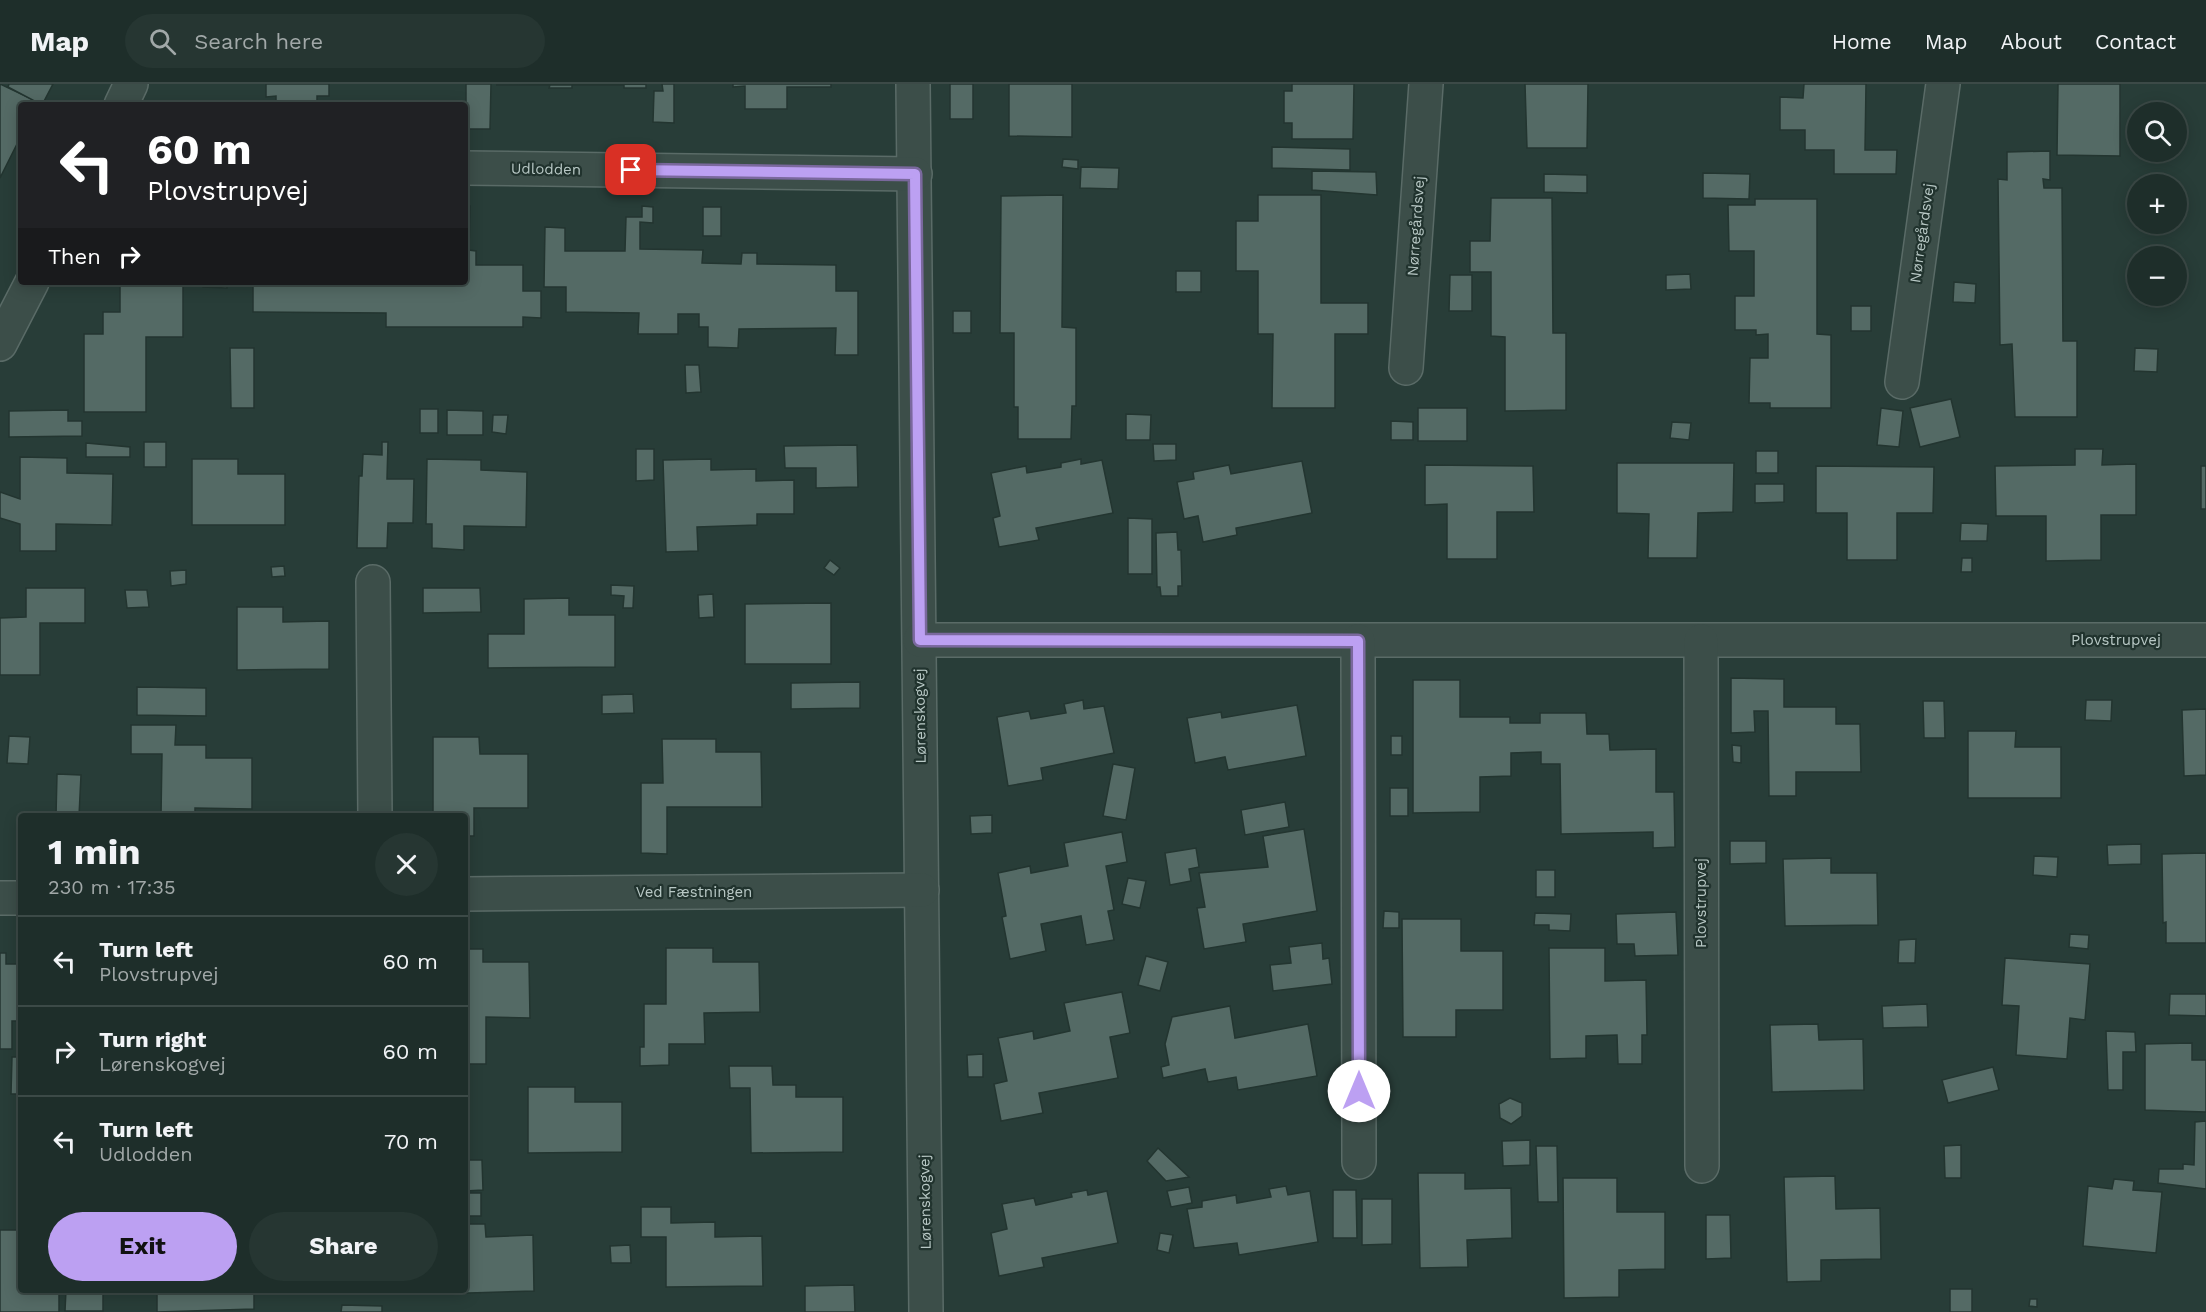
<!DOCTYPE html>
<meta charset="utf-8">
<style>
:root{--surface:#1e2e2a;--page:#263632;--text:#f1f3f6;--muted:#a1a8a8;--line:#3c4a47;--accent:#bca0f2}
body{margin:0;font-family:"Work Sans",sans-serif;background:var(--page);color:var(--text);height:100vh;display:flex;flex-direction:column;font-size:22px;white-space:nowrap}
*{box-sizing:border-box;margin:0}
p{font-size:20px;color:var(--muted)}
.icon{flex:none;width:33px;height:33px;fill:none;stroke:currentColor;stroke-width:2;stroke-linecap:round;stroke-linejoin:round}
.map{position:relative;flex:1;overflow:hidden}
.side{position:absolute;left:18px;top:729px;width:450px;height:480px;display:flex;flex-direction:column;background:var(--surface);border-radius:6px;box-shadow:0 3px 15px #0003,0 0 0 2px var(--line)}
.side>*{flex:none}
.top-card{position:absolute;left:18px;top:18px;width:450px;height:183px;border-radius:6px;box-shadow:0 3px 15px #0003,0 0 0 2px var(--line);background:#202124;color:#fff;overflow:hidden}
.tools{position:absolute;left:2127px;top:18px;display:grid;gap:12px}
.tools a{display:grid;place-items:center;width:60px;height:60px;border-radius:50%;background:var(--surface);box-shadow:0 3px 15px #0003,0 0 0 2px var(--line);font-size:30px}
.pin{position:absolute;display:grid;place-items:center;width:51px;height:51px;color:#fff;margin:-26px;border-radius:12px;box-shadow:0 3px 9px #0006}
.me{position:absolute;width:66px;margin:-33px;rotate:0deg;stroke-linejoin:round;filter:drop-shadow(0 0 4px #0008)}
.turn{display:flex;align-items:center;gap:21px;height:126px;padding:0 30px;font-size:27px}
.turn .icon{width:78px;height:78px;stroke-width:2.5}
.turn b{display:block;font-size:42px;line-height:51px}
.then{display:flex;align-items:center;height:57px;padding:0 30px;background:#0003;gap:12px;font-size:22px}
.round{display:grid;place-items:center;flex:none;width:63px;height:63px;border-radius:32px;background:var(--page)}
.summary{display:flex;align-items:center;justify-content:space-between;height:102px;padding:0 30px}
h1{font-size:36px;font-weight:700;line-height:45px}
.cta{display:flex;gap:12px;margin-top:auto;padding:12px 30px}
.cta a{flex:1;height:69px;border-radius:36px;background:var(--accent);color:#111;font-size:24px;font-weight:700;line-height:69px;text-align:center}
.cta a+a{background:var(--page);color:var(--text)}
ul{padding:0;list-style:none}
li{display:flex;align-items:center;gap:18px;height:90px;padding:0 30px;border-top:2px solid var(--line)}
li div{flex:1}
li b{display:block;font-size:22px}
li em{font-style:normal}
header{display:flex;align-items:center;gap:36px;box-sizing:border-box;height:84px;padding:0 30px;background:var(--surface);border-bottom:2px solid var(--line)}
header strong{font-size:28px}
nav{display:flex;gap:33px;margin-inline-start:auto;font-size:21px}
.search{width:420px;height:54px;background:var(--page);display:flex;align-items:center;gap:15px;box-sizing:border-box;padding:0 21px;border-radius:33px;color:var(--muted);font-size:22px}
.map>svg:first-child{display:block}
.building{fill:#546a65;stroke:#233530;stroke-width:1.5}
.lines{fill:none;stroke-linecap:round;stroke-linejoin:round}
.minor-casing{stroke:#5a6b67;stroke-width:36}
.minor{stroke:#3c4e49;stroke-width:33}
.route-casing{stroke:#7a689d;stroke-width:15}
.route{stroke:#bca0f2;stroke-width:10}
.labels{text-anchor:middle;stroke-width:4.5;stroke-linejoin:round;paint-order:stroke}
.street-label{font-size:15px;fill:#b8c8c5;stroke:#21332e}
</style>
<header>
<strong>Map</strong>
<div class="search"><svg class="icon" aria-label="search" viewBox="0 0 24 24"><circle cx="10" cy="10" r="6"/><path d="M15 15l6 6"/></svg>Search here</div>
<nav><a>Home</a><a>Map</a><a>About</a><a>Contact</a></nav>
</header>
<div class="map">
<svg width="2206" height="1228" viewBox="0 0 2206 1228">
<rect width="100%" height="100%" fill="#283d38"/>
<g class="building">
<polygon points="0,0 38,18 37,21 21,21 21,52 0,94"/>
<polygon points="9,0 53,0 42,21 8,3"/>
<polygon points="266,0 329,0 329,12 317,12 317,21 276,21 276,12 266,13"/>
<polygon points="466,0 491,0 490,45 466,45"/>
<polygon points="646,0 646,4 624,4 624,1 572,1 572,4 549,4 550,1 496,1"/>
<polygon points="662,0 674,0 674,39 653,38 654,7 663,7"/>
<polygon points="733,0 831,0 831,3 787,3 787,25 745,25 745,2 733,3"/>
<rect x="950" y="0" width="23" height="35"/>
<polygon points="1009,0 1072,0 1072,53 1009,52"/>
<polygon points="1292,0 1354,0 1353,55 1292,55 1292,39 1284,39 1284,7 1292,7"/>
<polygon points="1525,0 1588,0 1587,64 1527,64"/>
<polygon points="1804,0 1866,0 1865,66 1897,66 1896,90 1834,90 1834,66 1805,66 1805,46 1780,46 1780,13 1803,14"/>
<polygon points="2058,0 2120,0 2120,72 2057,71"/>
<polygon points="1272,63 1350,65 1350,86 1272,84"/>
<polygon points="2050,67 2050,96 2043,95 2044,104 2062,104 2063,257 2077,257 2077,333 2015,333 2012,260 2000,261 1998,95 2007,96 2007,68"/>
<polygon points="1063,75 1078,76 1078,85 1062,83"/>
<polygon points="1081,83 1119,84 1118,105 1080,104"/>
<polygon points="1312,87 1376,88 1377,111 1312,106"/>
<polygon points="1703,89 1750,90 1749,115 1703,114"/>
<polygon points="1544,90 1587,91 1587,109 1544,108"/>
<polygon points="1063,111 1062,243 1076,244 1076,322 1072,322 1071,355 1018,355 1018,323 1014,323 1014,249 1000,249 1001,112"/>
<polygon points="1258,111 1321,111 1321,219 1368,219 1368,250 1335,250 1335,324 1272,324 1273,250 1258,250 1258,187 1236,187 1236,137 1258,137"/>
<polygon points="1491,114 1552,114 1553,249 1566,249 1566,326 1505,327 1505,253 1491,252 1491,188 1470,188 1470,157 1490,157"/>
<polygon points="1755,115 1817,115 1817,250 1831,251 1831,324 1770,324 1770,319 1749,319 1750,274 1768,274 1768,250 1756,251 1756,246 1735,246 1735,212 1754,212 1754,167 1729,167 1728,121 1755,121"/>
<polygon points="465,122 470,122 469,166 476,167 476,181 523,181 523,207 541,207 541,234 523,233 523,243 386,243 386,229 253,228 253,198 465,198"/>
<polygon points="642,122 653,123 653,139 640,138 640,165 703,166 702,179 741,180 742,169 757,169 757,180 836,181 836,207 858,207 858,271 835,271 836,244 739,245 738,264 708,263 708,243 699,243 699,230 678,230 678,250 638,250 639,229 566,228 566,203 544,203 545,143 565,144 565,167 625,167 626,133 642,133"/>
<rect x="703" y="123" width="18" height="29"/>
<rect x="1176" y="187" width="25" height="21"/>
<polygon points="1690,190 1691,205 1666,206 1666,191"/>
<polygon points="1450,191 1472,191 1472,227 1449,227"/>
<polygon points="120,198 183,198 183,253 146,253 146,328 84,328 84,250 103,250 103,228 120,228"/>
<polygon points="203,198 227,198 227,204 203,203"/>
<polygon points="1954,198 1976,200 1975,219 1953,218"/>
<polygon points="2147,212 2170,212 2170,221 2147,222"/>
<rect x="1851" y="222" width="20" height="25"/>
<rect x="953" y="227" width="18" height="22"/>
<polygon points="230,264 254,264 254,324 231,324"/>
<polygon points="2135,264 2158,265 2157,288 2134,287"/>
<polygon points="685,281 699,281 701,308 686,309"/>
<polygon points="1951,315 1960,353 1920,363 1910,324"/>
<rect x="1418" y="324" width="49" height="33"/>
<polygon points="1881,324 1903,327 1899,363 1877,361"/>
<rect x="420" y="325" width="18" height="24"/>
<polygon points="68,326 68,337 82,337 82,352 9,353 9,327"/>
<polygon points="447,326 483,327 483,351 447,351"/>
<polygon points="1126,330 1151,331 1150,356 1126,356"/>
<polygon points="493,331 508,331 506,350 492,348"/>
<polygon points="1391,337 1413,338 1413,356 1391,356"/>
<polygon points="1672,338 1691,339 1689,356 1670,354"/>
<rect x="144" y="358" width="22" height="25"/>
<polygon points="382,358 388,358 387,395 414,395 413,439 388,439 387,464 357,464 359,392 362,392 363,370 382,371"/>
<polygon points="86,359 130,363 130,373 86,373"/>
<polygon points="1153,360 1176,360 1176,376 1154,377"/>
<polygon points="857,361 858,403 816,404 816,384 785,384 784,362"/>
<polygon points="636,365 654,365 654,396 636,397"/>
<polygon points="2075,365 2103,365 2102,381 2136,380 2136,431 2101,431 2101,476 2046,477 2046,432 1996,432 1995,382 2075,381"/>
<rect x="1756" y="367" width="22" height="22"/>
<polygon points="20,373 67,374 67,389 113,390 112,441 56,440 56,467 20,467 20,440 0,434 0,408 20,415"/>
<polygon points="192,375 238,375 238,390 285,390 285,441 192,441"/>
<polygon points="427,375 481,376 481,386 527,388 526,443 464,442 464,466 432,464 432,440 426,440"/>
<polygon points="711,375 711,386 756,385 756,397 794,396 794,430 757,430 757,441 697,443 698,467 666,468 663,376"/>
<polygon points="1081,375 1081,380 1102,376 1113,429 1036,444 1039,456 999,463 993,434 1000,432 991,389 1026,382 1027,389 1061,383 1061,379"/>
<polygon points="1302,377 1312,429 1236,444 1237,451 1203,458 1198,432 1184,435 1177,398 1194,395 1193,388 1229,381 1231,390"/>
<polygon points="1617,379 1734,379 1733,428 1698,429 1697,474 1648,474 1649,430 1617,429"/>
<polygon points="1425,381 1533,382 1534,428 1497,428 1497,475 1447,475 1447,420 1425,421"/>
<polygon points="1816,382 1934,383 1933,429 1897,429 1897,476 1847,476 1847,429 1816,429"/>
<rect x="2201" y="382" width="5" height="43"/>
<polygon points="1755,400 1784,400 1784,418 1755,419"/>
<polygon points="1128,434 1152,435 1152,490 1128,490"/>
<polygon points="1961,439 1988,440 1987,457 1960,457"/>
<polygon points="1177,448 1178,466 1181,466 1182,502 1178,502 1178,512 1161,512 1160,503 1157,503 1156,449"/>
<polygon points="1962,474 1972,474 1972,488 1961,488"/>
<polygon points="830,476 840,484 834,491 824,484"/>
<polygon points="284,482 285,492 272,493 271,483"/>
<polygon points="186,486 186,500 171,502 170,487"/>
<polygon points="611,501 634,502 633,524 623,524 624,512 611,511"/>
<polygon points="26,504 85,504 85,539 40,539 40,591 0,591 0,534 26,533"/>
<polygon points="423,504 480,504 481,528 423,529"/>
<polygon points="125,506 147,506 149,523 127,524"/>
<polygon points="713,510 714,533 699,534 698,511"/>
<polygon points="569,514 569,531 615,531 615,583 488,584 488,550 524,550 524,515"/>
<polygon points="831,519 831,580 745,580 745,520"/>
<polygon points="237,523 283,523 283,538 329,537 329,585 237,586"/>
<polygon points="1731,594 1784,595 1784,623 1836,623 1836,640 1860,640 1861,688 1796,688 1796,712 1769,712 1768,627 1754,627 1755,648 1731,649"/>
<polygon points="1413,596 1460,596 1460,633 1510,633 1510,639 1540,639 1540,629 1586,629 1587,650 1609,650 1610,666 1656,665 1656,708 1674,708 1675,763 1653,764 1653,748 1561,750 1560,680 1541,680 1541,668 1511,669 1511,692 1480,693 1480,728 1413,729"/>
<polygon points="860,598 860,624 791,625 791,599"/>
<polygon points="137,603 206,604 206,632 137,631"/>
<polygon points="633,610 634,629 602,630 602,611"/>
<polygon points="1083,616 1084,625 1104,622 1114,669 1041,684 1043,696 1008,702 997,633 1029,627 1031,635 1066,629 1064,620"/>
<polygon points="2086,616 2112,616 2111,637 2085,636"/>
<polygon points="1923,617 1944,617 1945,654 1924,654"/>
<polygon points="1297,621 1306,672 1228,686 1225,673 1195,679 1187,634 1221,628 1222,634"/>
<polygon points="2206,625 2206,691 2184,692 2182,626"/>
<polygon points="131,641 176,641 175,661 206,661 206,674 252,674 252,725 195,724 195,732 161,732 162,670 131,670"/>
<polygon points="1968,647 2016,647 2015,663 2061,663 2061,714 1968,714"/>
<polygon points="9,652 30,653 28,680 7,679"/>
<rect x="1391" y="652" width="11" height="19"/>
<polygon points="433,653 479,653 480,670 528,670 528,724 474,724 474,752 465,752 465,732 433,732"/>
<polygon points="662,655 716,655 716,668 761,668 762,723 667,723 667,770 641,769 641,699 663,699"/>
<polygon points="1732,661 1741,662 1741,679 1733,678"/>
<polygon points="1113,680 1135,684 1126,736 1103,732"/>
<polygon points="57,690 81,691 79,732 56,732"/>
<rect x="1390" y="704" width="18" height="28"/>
<polygon points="1285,718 1289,743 1245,751 1241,726"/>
<polygon points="992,731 992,749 971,750 970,732"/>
<polygon points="1304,745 1317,827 1243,840 1246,858 1204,865 1197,824 1205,823 1199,789 1268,783 1263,752"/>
<polygon points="1122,748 1127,778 1106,782 1114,826 1108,827 1114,856 1086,861 1081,832 1041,840 1046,867 1010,875 1002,833 1006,832 998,789 1030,782 1031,789 1068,782 1064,759"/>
<polygon points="1730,757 1766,757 1766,779 1730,780"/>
<polygon points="2141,760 2141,780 2108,781 2107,761"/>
<polygon points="1196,764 1199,783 1189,785 1191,797 1170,801 1165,769"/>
<polygon points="2206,769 2206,859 2166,859 2166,838 2163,839 2162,770"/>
<polygon points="2034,772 2058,773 2057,793 2033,791"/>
<polygon points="1831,774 1831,789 1877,789 1878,841 1785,842 1783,775"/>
<rect x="1536" y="786" width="19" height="27"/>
<polygon points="1128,794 1146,797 1140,824 1122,820"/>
<polygon points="1384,827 1399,828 1399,844 1383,844"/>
<polygon points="1676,828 1678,871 1635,872 1634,860 1617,860 1616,830"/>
<polygon points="1535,829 1571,830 1570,847 1549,846 1549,841 1534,841"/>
<polygon points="1402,835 1461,835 1461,867 1503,867 1503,926 1456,926 1456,953 1403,953"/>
<polygon points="2070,850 2089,851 2088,865 2069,863"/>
<polygon points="1916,855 1915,879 1898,879 1899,856"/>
<polygon points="1322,859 1323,875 1329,874 1332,900 1273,907 1270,881 1291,879 1289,863"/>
<polygon points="666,864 713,864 713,878 759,878 760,928 704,929 705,960 669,960 669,981 640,982 640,963 644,963 644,920 666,920"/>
<polygon points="1549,864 1605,864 1605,897 1646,896 1647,951 1642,951 1642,980 1618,980 1617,951 1586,952 1586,974 1550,975"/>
<polygon points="465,865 483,865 483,878 529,878 530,934 486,933 486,980 465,980"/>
<polygon points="0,869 6,869 6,880 21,880 21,937 12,937 12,965 0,965"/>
<polygon points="1146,872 1168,878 1160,907 1138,901"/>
<polygon points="2005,874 2090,880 2085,936 2070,934 2067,975 2016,971 2019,922 2002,921"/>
<polygon points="1122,908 1130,949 1110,953 1118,994 1039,1009 1043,1029 1001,1037 994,1000 1007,997 998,954 1033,947 1034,955 1070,947 1064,919"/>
<polygon points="2170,910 2206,910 2206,932 2169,931"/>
<polygon points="1927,920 1928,943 1883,944 1882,922"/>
<polygon points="1230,922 1235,954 1308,940 1317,992 1238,1006 1236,993 1208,998 1205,985 1163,994 1161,983 1169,981 1165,960 1172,933"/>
<polygon points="1818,940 1819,956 1863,955 1864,1006 1772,1008 1770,941"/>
<polygon points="2106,947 2135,948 2136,968 2123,968 2123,1006 2108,1006"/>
<polygon points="2192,959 2192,976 2206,976 2206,1028 2145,1026 2145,960"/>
<polygon points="983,970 983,993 968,993 967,971"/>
<polygon points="12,973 21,973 21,1036 20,1010 11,1010"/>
<polygon points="729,982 772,982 773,1001 796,1001 796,1013 843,1013 843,1068 751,1069 750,1004 730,1004"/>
<polygon points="1993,983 1999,1006 1948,1019 1942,996"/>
<polygon points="528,1003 575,1003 575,1018 622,1018 622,1068 528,1069"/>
<polygon points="1510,1014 1522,1019 1522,1032 1511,1040 1500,1034 1499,1020"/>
<polygon points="2206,1037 2206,1105 2158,1099 2159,1085 2183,1085 2183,1080 2194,1081 2195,1038"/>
<polygon points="1530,1056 1530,1081 1503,1082 1502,1057"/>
<polygon points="1961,1061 1961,1094 1945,1094 1944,1062"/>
<polygon points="1536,1062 1557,1062 1558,1118 1538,1118"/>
<polygon points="1158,1064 1189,1093 1166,1097 1147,1077"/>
<polygon points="465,1076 482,1076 483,1106 465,1107"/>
<polygon points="1418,1089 1465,1089 1465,1105 1511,1104 1512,1154 1467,1156 1468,1183 1420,1184"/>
<polygon points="1835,1092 1836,1125 1880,1124 1881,1175 1821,1176 1821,1197 1787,1198 1784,1093"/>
<polygon points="1563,1094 1617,1094 1617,1128 1665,1128 1665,1185 1619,1186 1619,1213 1564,1214"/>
<polygon points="2114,1095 2134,1097 2133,1106 2162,1108 2156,1169 2083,1162 2088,1102 2112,1105"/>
<polygon points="1286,1102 1288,1111 1310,1107 1318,1158 1239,1171 1237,1159 1194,1164 1187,1125 1202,1123 1202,1117 1236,1111 1237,1119 1271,1113 1269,1105"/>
<polygon points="1189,1103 1192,1119 1171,1123 1167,1107"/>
<polygon points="1087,1106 1088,1111 1107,1107 1118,1159 1042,1174 1044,1183 999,1192 991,1149 1007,1145 1002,1120 1034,1114 1036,1121 1072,1113 1071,1109"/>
<polygon points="1333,1106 1356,1106 1357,1154 1333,1154"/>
<rect x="465" y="1109" width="16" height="23"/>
<polygon points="1362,1115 1392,1115 1392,1160 1362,1161"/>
<polygon points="641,1123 671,1123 671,1139 715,1138 715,1153 762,1152 763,1202 666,1203 666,1153 641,1153"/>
<polygon points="1706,1131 1730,1131 1731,1174 1706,1175"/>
<polygon points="465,1140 485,1140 486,1153 533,1151 534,1207 435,1210 435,1206 465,1206"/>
<polygon points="0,1146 18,1146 21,1206 59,1206 59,1228 0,1228"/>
<polygon points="1160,1149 1173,1151 1169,1169 1157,1166"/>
<polygon points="630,1161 631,1179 611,1179 610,1162"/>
<polygon points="854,1201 855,1228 805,1228 805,1202"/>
<rect x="1950" y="1205" width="22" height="23"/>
<polygon points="66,1206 103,1206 103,1227 65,1227"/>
<polygon points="157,1206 254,1206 254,1225 157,1228"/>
<polygon points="2030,1215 2037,1215 2037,1223 2029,1222"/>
<polygon points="342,1221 382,1222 382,1228 341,1228"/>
</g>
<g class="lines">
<defs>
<g id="minor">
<polyline points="913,0 926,1228"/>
<polyline points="121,21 131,0"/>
<polyline points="465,84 915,90"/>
<polyline points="0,260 32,198"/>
<polyline points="1406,284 1426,0"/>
<polyline points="1902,298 1943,0"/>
<polyline points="373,498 375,732"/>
<polyline points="920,556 2206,556"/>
<polyline points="1358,557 1359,1078"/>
<polyline points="1701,557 1702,1082"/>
<polyline points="465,810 922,806"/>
<polyline points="0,814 21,814"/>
</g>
</defs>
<use href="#minor" class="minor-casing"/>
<use href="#minor" class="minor"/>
</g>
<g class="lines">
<defs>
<polyline id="route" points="631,86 915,90 920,556 1358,557 1359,1007"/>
</defs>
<use href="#route" class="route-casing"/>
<use href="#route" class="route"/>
</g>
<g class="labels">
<g class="street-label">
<text transform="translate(546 85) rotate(1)" y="5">Udlodden</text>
<text transform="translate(1416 142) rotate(-86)" y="5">Nørregårdsvej</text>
<text transform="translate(1922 149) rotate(-82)" y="5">Nørregårdsvej</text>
<text x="2116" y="561">Plovstrupvej</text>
<text transform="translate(920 632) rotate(-91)" y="5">Lørenskogvej</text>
<text x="694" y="813">Ved Fæstningen</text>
<text transform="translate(1701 819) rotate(-90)" y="5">Plovstrupvej</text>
<text transform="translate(925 1118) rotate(-91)" y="5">Lørenskogvej</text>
</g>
</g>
</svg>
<div class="tools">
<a><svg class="icon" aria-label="search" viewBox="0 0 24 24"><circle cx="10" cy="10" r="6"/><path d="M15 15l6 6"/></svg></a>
<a>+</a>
<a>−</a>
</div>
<div class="pin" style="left:631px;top:86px;background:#d93025"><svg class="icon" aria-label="arrive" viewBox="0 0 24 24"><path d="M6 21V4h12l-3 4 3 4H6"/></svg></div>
<svg class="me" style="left:1359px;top:1007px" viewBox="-20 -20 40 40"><circle r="19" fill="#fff"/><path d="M0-13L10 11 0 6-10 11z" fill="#bca0f2"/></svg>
<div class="top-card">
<div class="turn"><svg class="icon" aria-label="left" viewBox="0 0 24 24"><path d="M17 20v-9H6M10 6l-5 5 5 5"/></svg><div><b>60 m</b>Plovstrupvej</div></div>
<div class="then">Then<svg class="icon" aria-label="right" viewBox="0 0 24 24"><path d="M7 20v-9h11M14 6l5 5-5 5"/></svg></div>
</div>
<section class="side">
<div class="summary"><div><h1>1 min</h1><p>230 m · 17:35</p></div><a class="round"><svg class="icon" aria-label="close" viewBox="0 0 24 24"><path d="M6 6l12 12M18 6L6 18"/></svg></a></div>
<ul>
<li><svg class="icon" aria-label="left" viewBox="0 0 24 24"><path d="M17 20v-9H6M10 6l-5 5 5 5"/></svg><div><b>Turn left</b><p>Plovstrupvej</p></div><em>60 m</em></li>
<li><svg class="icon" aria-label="right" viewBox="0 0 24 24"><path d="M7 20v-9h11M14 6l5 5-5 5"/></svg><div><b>Turn right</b><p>Lørenskogvej</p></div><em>60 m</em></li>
<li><svg class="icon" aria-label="left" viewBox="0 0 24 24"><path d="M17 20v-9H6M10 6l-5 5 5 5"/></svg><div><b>Turn left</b><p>Udlodden</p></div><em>70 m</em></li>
</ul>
<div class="cta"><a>Exit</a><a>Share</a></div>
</section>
</div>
